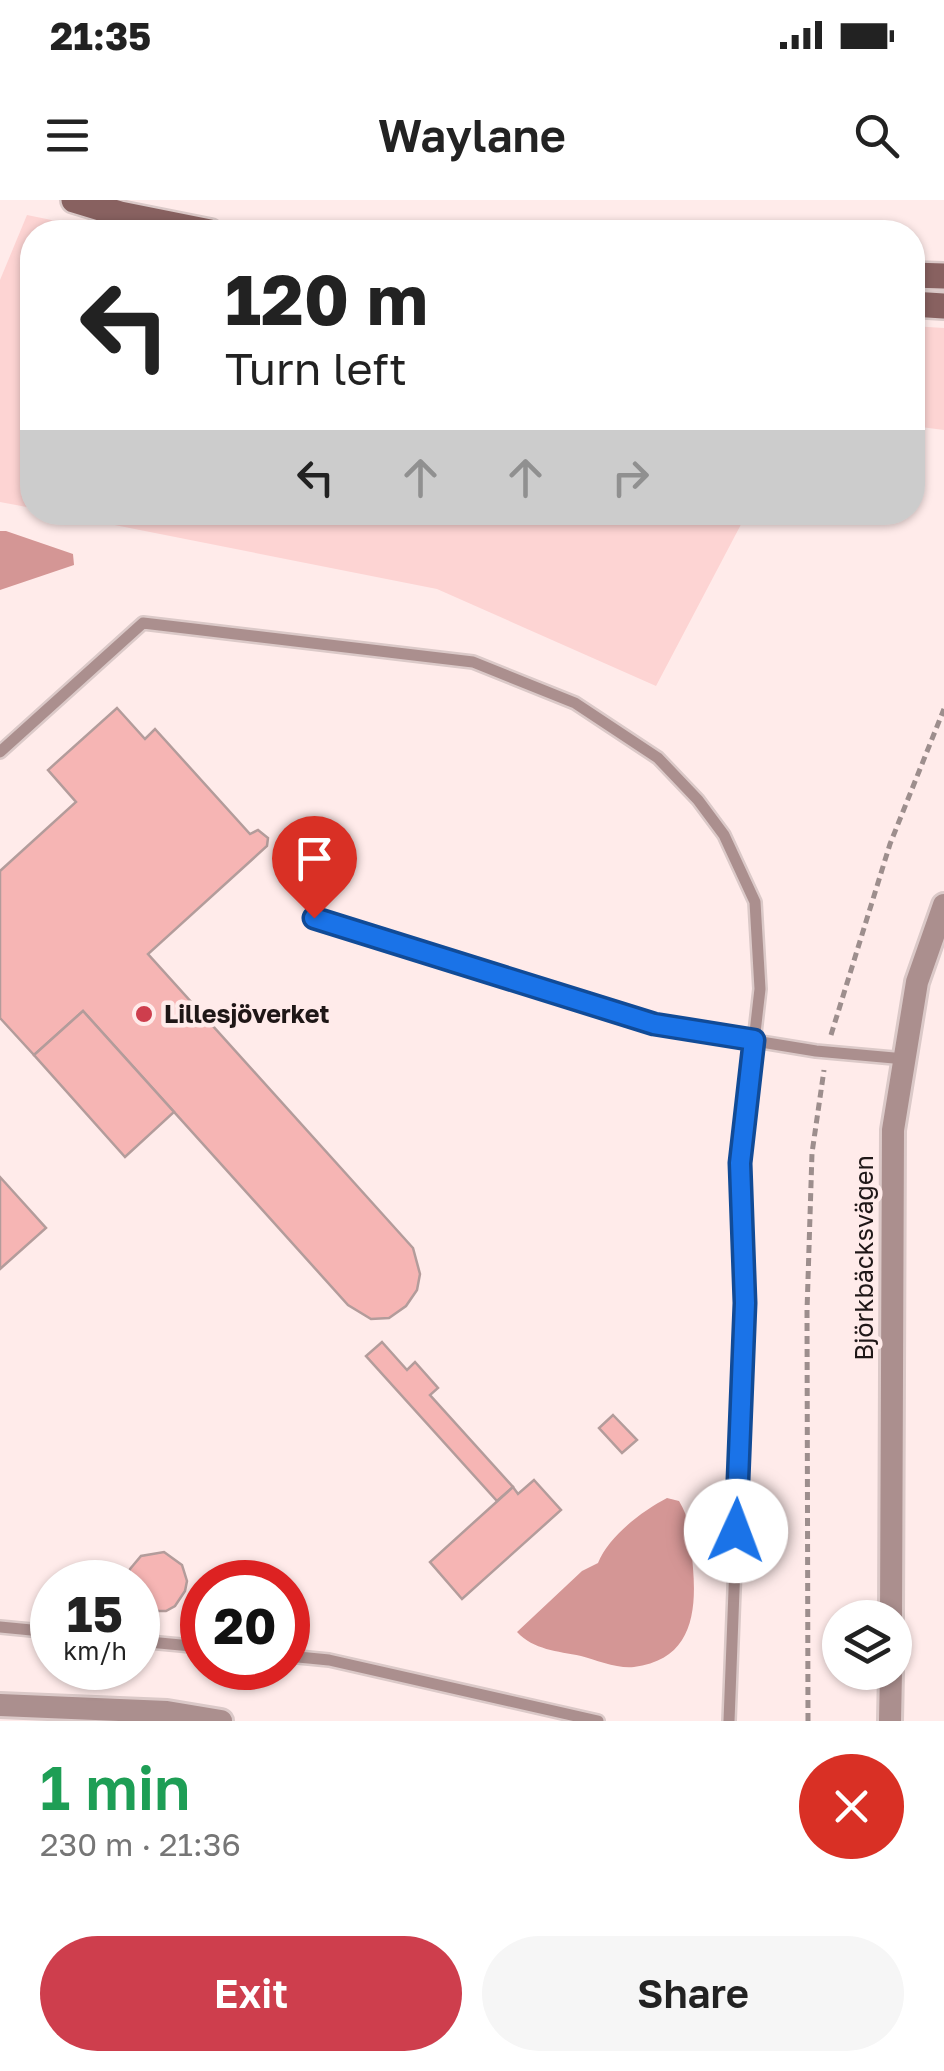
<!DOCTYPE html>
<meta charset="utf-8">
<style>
:root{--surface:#fff;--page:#f6f6f6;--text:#222;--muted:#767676;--accent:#ce3e4d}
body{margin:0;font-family:"Golos Text",sans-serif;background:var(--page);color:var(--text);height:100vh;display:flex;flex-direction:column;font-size:38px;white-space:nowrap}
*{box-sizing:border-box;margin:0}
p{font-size:32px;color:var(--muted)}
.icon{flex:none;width:55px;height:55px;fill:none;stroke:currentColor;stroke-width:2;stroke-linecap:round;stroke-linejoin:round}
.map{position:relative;height:1521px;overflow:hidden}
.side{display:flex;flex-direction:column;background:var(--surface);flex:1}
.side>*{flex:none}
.guide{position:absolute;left:20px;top:20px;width:905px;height:305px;border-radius:40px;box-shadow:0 2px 8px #0004;background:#fff;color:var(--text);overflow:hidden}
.tools{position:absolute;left:822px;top:1400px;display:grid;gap:20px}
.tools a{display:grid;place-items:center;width:90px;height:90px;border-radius:50%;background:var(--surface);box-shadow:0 2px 8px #0004;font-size:50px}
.speed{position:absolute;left:30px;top:1360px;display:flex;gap:20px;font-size:50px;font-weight:700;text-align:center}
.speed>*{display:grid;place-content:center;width:130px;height:130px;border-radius:50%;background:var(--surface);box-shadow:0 2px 8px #0004;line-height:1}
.speed small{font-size:25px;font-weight:400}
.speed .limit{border:15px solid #d22;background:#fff;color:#111}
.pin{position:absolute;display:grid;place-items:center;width:85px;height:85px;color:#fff;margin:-102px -42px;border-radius:50% 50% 50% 0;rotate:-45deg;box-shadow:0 0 10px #0007}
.pin .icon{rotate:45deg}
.me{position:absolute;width:110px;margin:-55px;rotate:2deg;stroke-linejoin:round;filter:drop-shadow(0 0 8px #0008)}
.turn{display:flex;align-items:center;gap:35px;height:210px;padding:0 40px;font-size:45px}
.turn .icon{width:130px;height:130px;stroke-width:2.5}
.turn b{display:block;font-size:70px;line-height:85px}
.lanes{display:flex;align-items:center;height:95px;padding:0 40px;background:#0003;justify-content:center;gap:50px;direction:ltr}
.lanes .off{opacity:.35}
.round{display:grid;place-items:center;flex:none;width:105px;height:105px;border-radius:52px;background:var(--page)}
.headline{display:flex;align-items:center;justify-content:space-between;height:170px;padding:0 40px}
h1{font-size:60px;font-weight:600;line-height:75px;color:#1e9e55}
.cta{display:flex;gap:20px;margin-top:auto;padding:20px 40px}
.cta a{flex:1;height:115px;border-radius:60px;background:var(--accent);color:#fff;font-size:40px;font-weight:600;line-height:115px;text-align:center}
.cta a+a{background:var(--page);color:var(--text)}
.status{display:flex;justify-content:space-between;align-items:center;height:70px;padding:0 50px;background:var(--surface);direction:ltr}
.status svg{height:28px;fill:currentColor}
header{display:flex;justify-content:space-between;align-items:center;height:130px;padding:0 40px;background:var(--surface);font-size:45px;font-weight:600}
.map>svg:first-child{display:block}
.green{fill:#fdd4d3}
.water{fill:#d49695}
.building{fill:#f6b5b4;stroke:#b39c9b;stroke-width:2.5}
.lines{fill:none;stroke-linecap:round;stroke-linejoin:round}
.service-casing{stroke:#dbc9c8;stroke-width:16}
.minor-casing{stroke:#dbc9c8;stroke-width:28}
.secondary-casing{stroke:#dbc9c8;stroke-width:30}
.path{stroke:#9d8e8d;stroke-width:5;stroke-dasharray:8 5;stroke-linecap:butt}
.service{stroke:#ab8f8e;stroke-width:11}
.minor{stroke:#ab8f8e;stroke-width:22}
.secondary{stroke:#886160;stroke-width:25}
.route-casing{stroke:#114b97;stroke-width:25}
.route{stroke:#1a73e8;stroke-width:18}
.poi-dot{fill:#ce3e4d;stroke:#ffebea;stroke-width:4}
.labels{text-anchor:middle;stroke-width:9;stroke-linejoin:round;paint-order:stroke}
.poi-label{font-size:25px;font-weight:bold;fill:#1f1717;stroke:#ffebea;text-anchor:start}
.street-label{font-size:25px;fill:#1f1717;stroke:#ffebea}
</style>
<div class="status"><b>21:35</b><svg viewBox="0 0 49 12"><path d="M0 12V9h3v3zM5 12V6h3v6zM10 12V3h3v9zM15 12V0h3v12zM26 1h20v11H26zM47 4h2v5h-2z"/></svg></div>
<header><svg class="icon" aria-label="menu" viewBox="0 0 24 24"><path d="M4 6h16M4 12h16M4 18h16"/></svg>Waylane<svg class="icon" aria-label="search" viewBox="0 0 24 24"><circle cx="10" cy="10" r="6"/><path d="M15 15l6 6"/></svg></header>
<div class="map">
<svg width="944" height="1521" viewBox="0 0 944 1521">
<rect width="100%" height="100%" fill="#ffebea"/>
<g class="green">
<polygon points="27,15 110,32 32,32 32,308 0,302 0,80"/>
<polygon points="912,126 944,128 944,230 913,226"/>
<polygon points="54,313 747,313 656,486 437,389"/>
</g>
<g class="water">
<polygon points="6,331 73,354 74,365 0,390 0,331"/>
<path d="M667,1298L679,1301C692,1322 691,1344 693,1368C697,1416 690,1460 634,1467C618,1469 596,1460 581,1456C557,1451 534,1450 517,1432L582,1371L598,1363C609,1336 642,1311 667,1298Z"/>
</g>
<g class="building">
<polygon points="117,508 145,539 155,529 250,634 258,630 268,638 267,646 148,754 413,1048 420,1074 417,1090 406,1106 389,1118 371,1119 348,1105 83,811 34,855 0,818 0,671 76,602 48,570"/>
<polygon points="83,811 174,912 125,957 34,855"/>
<polygon points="0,977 46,1028 0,1069"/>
<polygon points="382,1142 407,1170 415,1162 438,1188 430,1195 513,1287 497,1301 366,1156"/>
<polygon points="613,1215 637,1240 622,1253 599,1228"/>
<polygon points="534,1280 561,1310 462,1399 430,1362 513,1287 518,1294"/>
<polygon points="164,1352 182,1365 187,1381 185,1391 175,1406 166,1411 151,1411 138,1405 138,1382 127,1381 130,1369 141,1356"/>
</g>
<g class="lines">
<defs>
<g id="service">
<polyline points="0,552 143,423 473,462 575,503 658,558 698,600 724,635 755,702 760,789 740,963 745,1103 729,1521"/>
<polyline points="314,718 653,824 816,851 905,859"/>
<polyline points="0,1427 52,1432"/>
<polyline points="138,1441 202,1447"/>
<polyline points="288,1456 329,1460 598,1521"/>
</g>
<g id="minor">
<polyline points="891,1418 893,930 917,782 944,705"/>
<polyline points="0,1505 167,1512 221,1521"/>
<polyline points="890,1521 891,1472"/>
</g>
<g id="secondary">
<polyline points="74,0 120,14 210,32"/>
<polyline points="912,75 944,76"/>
<polyline points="912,104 944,106"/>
</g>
</defs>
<use href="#service" class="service-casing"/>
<use href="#minor" class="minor-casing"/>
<use href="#secondary" class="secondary-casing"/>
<g class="path">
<polyline points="831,835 890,644 944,509"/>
<polyline points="808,1521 807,1111 812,953 824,870"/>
</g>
<use href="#service" class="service"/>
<use href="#minor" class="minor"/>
<use href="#secondary" class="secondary"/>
</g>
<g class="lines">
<defs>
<polyline id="route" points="314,718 654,824 754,840 740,963 745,1103 736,1331"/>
</defs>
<use href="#route" class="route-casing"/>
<use href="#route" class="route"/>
</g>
<circle class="poi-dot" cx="144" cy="814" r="10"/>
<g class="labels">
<g class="poi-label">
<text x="164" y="823">Lillesjöverket</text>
</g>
<g class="street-label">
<text transform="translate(864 1058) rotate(-90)" y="9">Björkbäcksvägen</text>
</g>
</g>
</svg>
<div class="tools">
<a><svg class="icon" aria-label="layers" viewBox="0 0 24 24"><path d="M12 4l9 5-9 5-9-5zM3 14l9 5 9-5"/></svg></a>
</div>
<div class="speed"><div>15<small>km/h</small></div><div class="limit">20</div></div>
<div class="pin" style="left:314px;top:718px;background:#d93025"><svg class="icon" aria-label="arrive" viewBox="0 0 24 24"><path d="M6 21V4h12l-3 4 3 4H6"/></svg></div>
<svg class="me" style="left:736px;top:1331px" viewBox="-20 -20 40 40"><circle r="19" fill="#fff"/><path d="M0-13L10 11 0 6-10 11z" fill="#1a73e8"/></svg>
<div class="guide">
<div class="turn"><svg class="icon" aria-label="left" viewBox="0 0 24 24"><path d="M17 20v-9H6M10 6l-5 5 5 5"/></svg><div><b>120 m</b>Turn left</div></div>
<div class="lanes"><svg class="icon" aria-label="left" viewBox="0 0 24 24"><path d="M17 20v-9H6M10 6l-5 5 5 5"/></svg><svg class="icon off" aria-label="ahead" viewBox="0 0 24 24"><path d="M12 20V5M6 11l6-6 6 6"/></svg><svg class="icon off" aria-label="ahead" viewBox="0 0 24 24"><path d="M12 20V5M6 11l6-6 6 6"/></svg><svg class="icon off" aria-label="right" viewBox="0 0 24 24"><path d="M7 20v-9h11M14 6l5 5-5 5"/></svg></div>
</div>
</div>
<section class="side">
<div class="headline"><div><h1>1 min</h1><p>230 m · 21:36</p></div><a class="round" style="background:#d93025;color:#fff"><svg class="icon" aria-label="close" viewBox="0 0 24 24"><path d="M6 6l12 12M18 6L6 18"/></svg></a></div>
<div class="cta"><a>Exit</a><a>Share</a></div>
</section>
